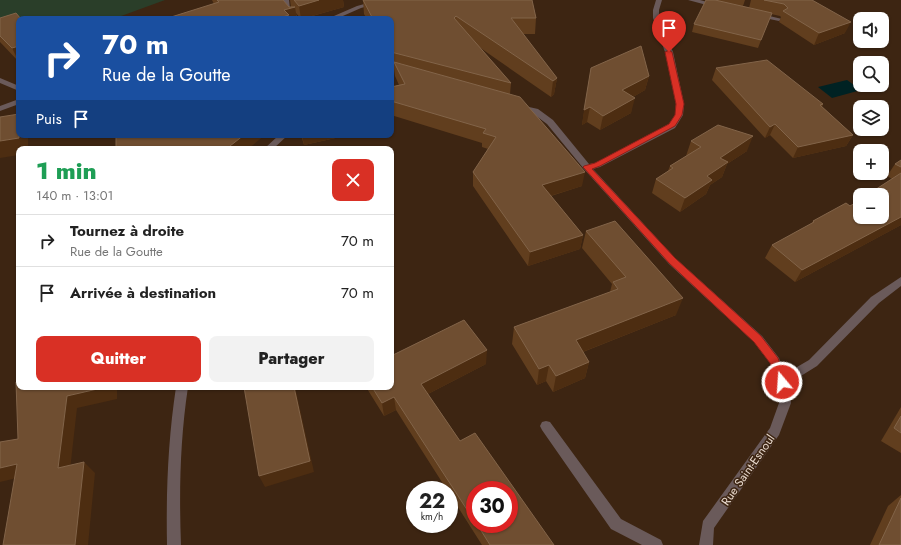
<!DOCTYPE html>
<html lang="fr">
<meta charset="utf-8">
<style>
:root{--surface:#fff;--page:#f2f2f2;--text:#222;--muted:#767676;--line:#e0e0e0;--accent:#d93025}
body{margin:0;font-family:Jost,sans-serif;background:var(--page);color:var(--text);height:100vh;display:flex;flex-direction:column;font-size:15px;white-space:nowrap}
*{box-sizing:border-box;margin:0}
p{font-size:13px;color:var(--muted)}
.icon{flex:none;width:22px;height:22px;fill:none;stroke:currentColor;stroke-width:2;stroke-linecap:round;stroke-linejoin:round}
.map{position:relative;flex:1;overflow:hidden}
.details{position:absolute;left:16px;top:146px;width:378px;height:244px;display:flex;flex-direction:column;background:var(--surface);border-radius:8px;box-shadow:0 1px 3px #0004}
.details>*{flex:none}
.top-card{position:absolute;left:16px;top:16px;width:378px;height:122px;border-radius:8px;box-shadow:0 1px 3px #0004;background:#1a4fa0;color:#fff;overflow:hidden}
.tools{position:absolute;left:853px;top:12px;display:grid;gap:8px}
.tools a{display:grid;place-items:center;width:36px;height:36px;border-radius:8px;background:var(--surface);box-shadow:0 1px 3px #0004;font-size:20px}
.speed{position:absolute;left:406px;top:481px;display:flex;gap:8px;font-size:20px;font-weight:700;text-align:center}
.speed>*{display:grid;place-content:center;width:52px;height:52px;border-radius:50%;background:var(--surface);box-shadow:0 1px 3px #0004;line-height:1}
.speed small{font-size:10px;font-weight:400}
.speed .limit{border:6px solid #d22;background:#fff;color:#111}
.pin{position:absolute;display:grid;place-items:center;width:34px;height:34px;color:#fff;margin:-41px -17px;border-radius:50% 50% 50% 0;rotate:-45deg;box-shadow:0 0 4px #0007}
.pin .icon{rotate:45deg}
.me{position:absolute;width:44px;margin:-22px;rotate:342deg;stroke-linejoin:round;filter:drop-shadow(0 0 3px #0008)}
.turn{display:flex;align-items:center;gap:14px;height:84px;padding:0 20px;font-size:18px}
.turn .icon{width:52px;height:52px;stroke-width:2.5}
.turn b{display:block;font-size:28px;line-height:34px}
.then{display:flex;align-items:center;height:38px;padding:0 20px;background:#0003;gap:8px;font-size:15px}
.round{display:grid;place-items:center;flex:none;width:42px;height:42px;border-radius:8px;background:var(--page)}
.summary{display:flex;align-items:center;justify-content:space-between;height:68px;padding:0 20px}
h1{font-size:24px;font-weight:800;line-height:30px;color:#1e9e55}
.cta{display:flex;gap:8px;margin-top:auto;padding:8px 20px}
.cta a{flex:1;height:46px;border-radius:8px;background:var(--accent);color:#fff;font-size:16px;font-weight:800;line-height:46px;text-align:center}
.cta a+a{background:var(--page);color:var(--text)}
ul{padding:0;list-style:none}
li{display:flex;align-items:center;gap:12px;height:52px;padding:0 20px;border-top:1px solid var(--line)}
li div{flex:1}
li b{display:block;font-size:15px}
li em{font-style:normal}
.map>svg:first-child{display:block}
.green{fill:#2a3e29}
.water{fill:#002223}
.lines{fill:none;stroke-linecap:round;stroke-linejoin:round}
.minor{fill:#6a5a5a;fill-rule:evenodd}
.wall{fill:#613e1e;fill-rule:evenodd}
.shaded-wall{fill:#4d2d11}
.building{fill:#6f4e31;stroke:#826449}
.route{fill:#d93025;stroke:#8d1f18}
.labels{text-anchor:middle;stroke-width:3;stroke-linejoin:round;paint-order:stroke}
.street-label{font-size:12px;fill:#e6d7cb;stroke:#3d2512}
</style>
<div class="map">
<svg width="901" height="545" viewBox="0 0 901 545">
<rect width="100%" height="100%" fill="#3d2512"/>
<polygon class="green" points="0,0 165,0 113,19 19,19 0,29"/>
<polygon class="water" points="847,80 861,90 832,98 818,87"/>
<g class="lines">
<g class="minor">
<polygon points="283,0 289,0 290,9 300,19 293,19 284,10"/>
<polygon points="379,0 390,0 361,8 336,19 327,19 357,6"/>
<polygon points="656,0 662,0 659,10 659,18 673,52 684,104 683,115 675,128 600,167 593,169 675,258 762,336 779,358 785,374 809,360 871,297 901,277 901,286 879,303 817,366 788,384 791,403 779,435 714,528 713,545 699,545 703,521 770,428 779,403 776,382 770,363 754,342 669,264 584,169 547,124 532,113 516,107 520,105 538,109 553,120 589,164 595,163 669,124 675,115 676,104 665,52 653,18 653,10"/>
<polygon points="688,0 700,0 721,6 718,8"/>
<polygon points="757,13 782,19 779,21 755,16 755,14"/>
<polygon points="0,78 19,86 19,91 0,83"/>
<polygon points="19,99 19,104 0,111 0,106"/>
<polygon points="279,135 288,135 273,149 264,149"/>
<path d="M176,387H188C180,440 179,492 181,545H167C166,492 168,440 176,387Z"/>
<polygon points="546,421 550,422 621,519 661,540 663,545 642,545 611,529 542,430 540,426 542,422"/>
</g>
</g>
<g class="wall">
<polygon points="212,0 283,0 289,7 291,7 290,0 343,0 344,7 302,19 301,19 296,13 297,19 169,19 214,4"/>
<polygon points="363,0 532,0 536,18 535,34 523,34 557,78 554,94 551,97 479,47 511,83 510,94 582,186 551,196 583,235 580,249 528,266 473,186 473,172 488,149 482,147 482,143 391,115 391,87 399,85 395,76 394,69 391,68 391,19 367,19 364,14"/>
<polygon points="706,0 745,0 743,6 749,8 751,0 812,0 845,33 814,45 779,22 781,17 780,16 771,14 758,48 692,32 694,24"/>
<polygon points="0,18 19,19 19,62 0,42"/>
<polygon points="591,68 649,76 645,90 633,97 631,113 600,130 587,122 582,125"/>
<polygon points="716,68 823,104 822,107 853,135 846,146 793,158 770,135 765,138 712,80"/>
<polygon points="301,135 349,135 304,145"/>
<polygon points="691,141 747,151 727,164 722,177 710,185 706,194 680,212 652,193 656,179 668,171 670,166 686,156"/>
<polygon points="901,160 901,225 795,282 765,258 772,245 811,224 813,221 850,206 892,179 887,176 895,164"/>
<polygon points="586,231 676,315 583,352 589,362 585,378 553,392 546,381 537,385 512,344 514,327 610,292 612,284 582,248"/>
<path d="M486,364L428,394L460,441L554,545H482L449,493V490H447L396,410L384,416L366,387H391ZM475,490L509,524H475Z"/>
<polygon points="901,407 901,453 881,441"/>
<polygon points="901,495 901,545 870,545 888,506"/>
</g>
<g class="shaded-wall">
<polygon points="319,0 343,0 344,7 301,19 299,6"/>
<polygon points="295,7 297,19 276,19 284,10"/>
<polygon points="851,22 845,33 814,45 819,33"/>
<polygon points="19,46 19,62 12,48"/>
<polygon points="649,76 645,90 619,105 622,90"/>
<polygon points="557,78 554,94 551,97 553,81"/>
<polygon points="635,98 631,113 600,130 603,116"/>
<polygon points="590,107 587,122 582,125 584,110"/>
<polygon points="775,124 770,135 765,138 770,127"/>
<polygon points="19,135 28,135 28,149 19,149 19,155 0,158 0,141"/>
<polygon points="244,135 265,135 248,149 231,149 230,146"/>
<polygon points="302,135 349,135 304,145"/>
<polygon points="853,135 846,146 793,158 798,147"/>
<polygon points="753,136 747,151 727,164 722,177 710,185 706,194 680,212 685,198 707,176 720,158"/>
<polygon points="585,172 582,186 540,199 542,185"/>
<polygon points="901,217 901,225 795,282 802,270"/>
<polygon points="583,235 580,249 528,266 530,252"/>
<polygon points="683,298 676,315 572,356 576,340"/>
<polygon points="487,350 486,364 422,397 421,384"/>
<polygon points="589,362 585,378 553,392 556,376"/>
<polygon points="549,365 546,381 537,385 539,369"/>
<polygon points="106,387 117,387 117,399 77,408 69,479 58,468 67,396"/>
<polygon points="294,387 295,387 314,472 265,487 259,476"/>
<polygon points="394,397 396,410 384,416 382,403"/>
<polygon points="84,462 95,473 88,545 75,545"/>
<polygon points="17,464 29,475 0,482 0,468"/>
</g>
<g class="building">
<polygon points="217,0 283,0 289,7 295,7 284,10 289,15 276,19 169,19 168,18 219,2"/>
<polygon points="294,0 319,0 299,6"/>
<polygon points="363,0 532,0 536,18 511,18 557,78 553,81 456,16 454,18 511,83 391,52 391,19 373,19"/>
<polygon points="706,0 715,0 772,13 761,40 694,24"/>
<polygon points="764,0 812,0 851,22 819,33 783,11 788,8 784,4"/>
<polygon points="16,13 21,19 19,19 19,46 12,48 0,36 0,18"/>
<polygon points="641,46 649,76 622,90 635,98 603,116 590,107 584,110 591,68"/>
<polygon points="767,60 823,104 820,105 853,135 798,147 775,124 770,127 716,68"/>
<polygon points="394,62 520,97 585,172 542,185 583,235 530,252 473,172 496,137 483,133 486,129 391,101 391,87 405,84"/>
<polygon points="19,114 19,138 0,141 0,117"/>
<polygon points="718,125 753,136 720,158 728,162 707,176 712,180 685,198 656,179 673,168 670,166 701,147 691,141"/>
<polygon points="116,135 244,135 230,146 232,149 116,149"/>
<polygon points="901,160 901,167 895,164"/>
<polygon points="901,173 901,217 802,270 772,245 814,222 813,221 846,203 850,206 860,200 860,217 882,217 882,195 867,195"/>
<polygon points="615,221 683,298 576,340 589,362 556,376 549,365 539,369 514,327 618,289 613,282 626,277 586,231"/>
<polygon points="464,320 487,350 421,384 460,441 475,433 554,545 490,545 477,524 509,524 509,490 475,490 475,522 394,397 382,403 372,387 391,387 391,356"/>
<polygon points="16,382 19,382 19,387 106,387 67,396 58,468 84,462 75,545 3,545 17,464 0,468 0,442 18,439"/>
<polygon points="244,387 294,387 310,461 259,476"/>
<polygon points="901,416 901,433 894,428"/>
<polygon points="901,498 901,545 879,545"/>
</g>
<polygon class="route" points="669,50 672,52 684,104 682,115 675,126 600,166 592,169 675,258 761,336 778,358 787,382 785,386 782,387 778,386 770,363 754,342 669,263 583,167 584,166 595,163 669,124 675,115 676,104 665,52"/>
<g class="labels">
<g class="street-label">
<text transform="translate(748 470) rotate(-55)" y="4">Rue Saint-Esnoul</text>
</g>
</g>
</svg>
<div class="tools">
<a><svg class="icon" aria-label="sound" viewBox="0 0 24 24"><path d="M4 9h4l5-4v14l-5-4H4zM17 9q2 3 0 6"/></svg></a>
<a><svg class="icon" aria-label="search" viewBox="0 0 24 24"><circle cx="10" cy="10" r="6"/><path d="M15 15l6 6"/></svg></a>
<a><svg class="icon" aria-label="layers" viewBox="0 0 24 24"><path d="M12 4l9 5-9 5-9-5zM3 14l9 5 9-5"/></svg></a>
<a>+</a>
<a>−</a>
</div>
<div class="speed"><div>22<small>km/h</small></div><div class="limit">30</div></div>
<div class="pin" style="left:669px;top:52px;background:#d93025"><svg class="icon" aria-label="arrive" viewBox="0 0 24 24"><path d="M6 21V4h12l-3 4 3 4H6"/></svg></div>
<svg class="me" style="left:782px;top:382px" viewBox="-20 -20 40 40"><circle r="17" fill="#d93025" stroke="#fff" stroke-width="3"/><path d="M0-11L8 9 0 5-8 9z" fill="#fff"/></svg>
<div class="top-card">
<div class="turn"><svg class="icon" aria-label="right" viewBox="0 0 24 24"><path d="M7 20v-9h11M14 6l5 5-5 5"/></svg><div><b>70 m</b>Rue de la Goutte</div></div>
<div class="then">Puis<svg class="icon" aria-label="arrive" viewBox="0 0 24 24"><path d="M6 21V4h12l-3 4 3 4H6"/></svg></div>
</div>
<section class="details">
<div class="summary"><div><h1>1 min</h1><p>140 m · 13:01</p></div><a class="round" style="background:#d93025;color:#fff"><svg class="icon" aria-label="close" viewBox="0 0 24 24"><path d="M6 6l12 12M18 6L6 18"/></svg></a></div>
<ul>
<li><svg class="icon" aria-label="right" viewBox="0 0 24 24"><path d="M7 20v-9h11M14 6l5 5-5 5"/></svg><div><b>Tournez à droite</b><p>Rue de la Goutte</p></div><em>70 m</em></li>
<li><svg class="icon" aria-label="arrive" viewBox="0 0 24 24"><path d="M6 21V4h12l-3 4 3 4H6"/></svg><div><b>Arrivée à destination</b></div><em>70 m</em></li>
</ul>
<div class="cta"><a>Quitter</a><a>Partager</a></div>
</section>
</div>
